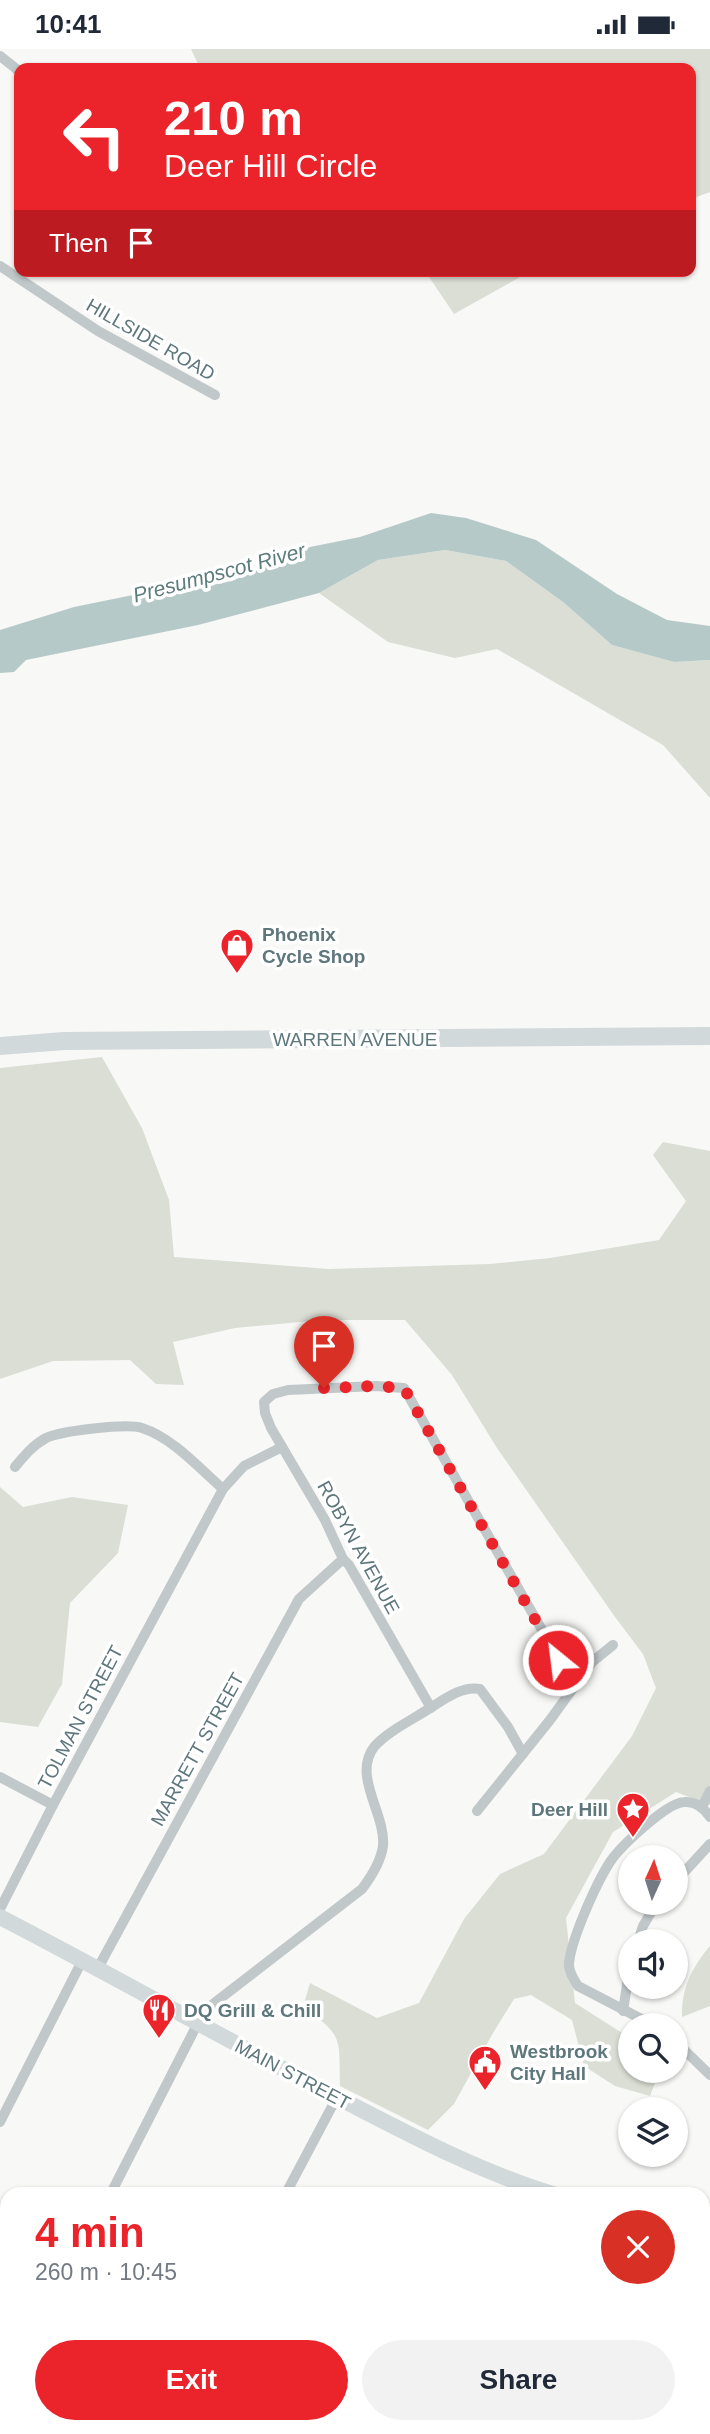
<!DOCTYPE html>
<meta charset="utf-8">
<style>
:root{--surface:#fff;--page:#f2f2f3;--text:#1f2937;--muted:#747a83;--accent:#eb232a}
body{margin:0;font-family:Arial,sans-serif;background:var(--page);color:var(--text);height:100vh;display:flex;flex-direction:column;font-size:26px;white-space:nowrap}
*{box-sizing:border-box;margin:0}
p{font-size:23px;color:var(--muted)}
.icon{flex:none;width:38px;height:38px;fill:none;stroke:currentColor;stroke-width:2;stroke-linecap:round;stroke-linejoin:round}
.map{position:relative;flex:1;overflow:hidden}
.details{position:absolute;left:0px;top:2138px;width:710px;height:247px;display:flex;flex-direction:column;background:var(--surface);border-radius:21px 21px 0 0;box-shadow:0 2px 5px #0004}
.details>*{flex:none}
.top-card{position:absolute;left:14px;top:14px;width:682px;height:214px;border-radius:14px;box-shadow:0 2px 5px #0004;background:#eb232a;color:#fff;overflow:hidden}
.needle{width:46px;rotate:3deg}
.tools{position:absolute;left:618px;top:1796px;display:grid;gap:14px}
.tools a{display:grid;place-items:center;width:70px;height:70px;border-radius:50%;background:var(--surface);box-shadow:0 2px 5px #0004;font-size:35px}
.pin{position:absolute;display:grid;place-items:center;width:60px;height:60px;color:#fff;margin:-72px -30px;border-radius:50% 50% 50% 0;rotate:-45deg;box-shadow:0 0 7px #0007}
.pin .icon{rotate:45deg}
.me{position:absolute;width:77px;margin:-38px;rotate:331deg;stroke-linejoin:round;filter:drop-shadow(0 0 5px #0008)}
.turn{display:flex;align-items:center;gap:24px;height:147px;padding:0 35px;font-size:32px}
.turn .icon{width:91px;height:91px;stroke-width:2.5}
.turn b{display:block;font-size:49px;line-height:60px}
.then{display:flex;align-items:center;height:66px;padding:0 35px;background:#0003;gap:14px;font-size:26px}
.round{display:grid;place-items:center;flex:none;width:74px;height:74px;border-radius:37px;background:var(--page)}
.head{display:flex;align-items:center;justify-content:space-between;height:119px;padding:0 35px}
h1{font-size:42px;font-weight:700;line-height:52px;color:var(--accent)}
.cta{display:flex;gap:14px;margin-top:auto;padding:14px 35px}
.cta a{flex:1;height:80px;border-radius:42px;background:var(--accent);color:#fff;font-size:28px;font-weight:700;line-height:80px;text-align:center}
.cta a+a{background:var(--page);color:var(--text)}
.status{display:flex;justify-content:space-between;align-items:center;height:49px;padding:0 35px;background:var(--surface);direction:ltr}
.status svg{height:19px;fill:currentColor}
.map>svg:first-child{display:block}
.green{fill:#daded4}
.water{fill:#b6c9c9}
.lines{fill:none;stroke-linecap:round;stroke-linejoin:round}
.street{stroke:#c1c8ca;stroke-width:10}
.secondary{stroke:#d2d9da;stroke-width:16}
.primary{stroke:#d2d9da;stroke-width:18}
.route{stroke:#eb232a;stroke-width:12;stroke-dasharray:0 21.6}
.labels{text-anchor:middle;stroke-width:7;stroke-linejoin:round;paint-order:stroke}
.street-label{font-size:19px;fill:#5e777c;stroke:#fff}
.poi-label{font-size:19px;font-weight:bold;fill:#5e777c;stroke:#fff;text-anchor:start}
.water-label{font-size:21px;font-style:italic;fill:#5d7c7c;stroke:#fff}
</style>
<div class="status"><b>10:41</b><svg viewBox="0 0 49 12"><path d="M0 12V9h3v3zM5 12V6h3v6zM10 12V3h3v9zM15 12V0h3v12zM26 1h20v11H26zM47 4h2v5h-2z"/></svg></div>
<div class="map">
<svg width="710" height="2385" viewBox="0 0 710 2385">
<rect width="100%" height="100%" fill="#f8f8f6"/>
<g class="green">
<polygon points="191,0 710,0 710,143 691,150 691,19 200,19"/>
<polygon points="425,222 531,222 454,265"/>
<polygon points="445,501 506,512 563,553 612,596 674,613 710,611 710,749 663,696 497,600 455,609 388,593 319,544 378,511"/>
<path d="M102,1008L142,1079L169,1151L174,1208L329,1220L490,1215L550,1209L659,1191L686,1152L653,1106L663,1093L710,1102V1756L676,1743L613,1783L566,1869L575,1954L630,1989V2021H660L650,2047L615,2037L584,2017L572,1971L531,1946L514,1950L493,1984L454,2055L428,2081L340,2037C339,1989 344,1987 303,1958L310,1934L377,1969L419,1954L464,1870L500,1825L544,1805L632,1687L656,1639L643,1605L615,1568L497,1399L452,1326L405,1271H322L235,1279L173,1293L184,1336L156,1335L130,1311L53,1312L0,1330V1019Z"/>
<polygon points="0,1438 23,1458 72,1448 128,1456 118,1504 70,1554 62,1635 38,1678 0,1673"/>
<path d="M710,1897V1957L682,1968C681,1940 692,1918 710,1897Z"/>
</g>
<polygon class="water" points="431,464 466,469 536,491 617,545 667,571 710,577 710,611 674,613 612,596 563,553 506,512 445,501 378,511 319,544 198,576 26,611 14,623 0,624 0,581 74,558 138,545 193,540 232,532 310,498 360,488"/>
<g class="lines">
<g class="street">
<polyline points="0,7 19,22"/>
<polyline points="0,217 98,282 215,346"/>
<path d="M15,1418C24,1407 33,1396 46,1389C61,1382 126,1374 142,1379C173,1389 199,1419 223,1440"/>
<polyline points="431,1659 349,1516 343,1510 325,1471 271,1379 265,1364 264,1353 273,1345 288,1341 376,1337 404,1339 574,1637"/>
<polyline points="0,1728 53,1756"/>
<polyline points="702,1758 710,1742"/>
<polyline points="477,1762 550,1671 592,1613 613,1596"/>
<polyline points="676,1832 710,1795"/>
<polyline points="0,1860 53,1756 223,1440 244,1417 282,1398"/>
<polyline points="638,1892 643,1877 657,1853"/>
<polyline points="98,1919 299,1550 343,1510"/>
<polyline points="623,1962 630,1916"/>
<path d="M653,1976L578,1937C574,1931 570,1925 569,1917C569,1894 597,1833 610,1813C620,1798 666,1754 684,1753C695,1752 704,1759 710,1768"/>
<polyline points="676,1993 710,2026"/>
<polyline points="0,2073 83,1910"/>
<path d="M110,2146L204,1962L362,1840C371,1828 381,1812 383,1797C386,1765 352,1727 374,1698C387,1683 410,1672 427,1661C442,1652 462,1636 480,1640L508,1678L523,1705"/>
<polyline points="285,2146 337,2048"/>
<polyline points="0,2357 7,2343"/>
<polyline points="156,2385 159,2378"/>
</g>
<g class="secondary">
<path d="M0,1868C112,1926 221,1988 333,2046C405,2083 478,2123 556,2146"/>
<polyline points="704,2182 710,2183"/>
</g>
<polyline class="primary" points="0,997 64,992 710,987"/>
</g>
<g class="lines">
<polyline class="route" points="324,1339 376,1337 404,1339 558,1611"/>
</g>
<defs>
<symbol id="shop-pin" viewBox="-11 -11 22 30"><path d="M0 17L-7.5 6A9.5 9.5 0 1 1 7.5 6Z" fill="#eb232a" stroke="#fff"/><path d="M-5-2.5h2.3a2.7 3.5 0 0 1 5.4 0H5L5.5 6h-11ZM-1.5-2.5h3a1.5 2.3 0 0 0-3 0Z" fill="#fff"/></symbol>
<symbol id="sight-pin" viewBox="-11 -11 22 30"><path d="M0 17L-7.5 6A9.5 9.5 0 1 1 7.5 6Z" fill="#eb232a" stroke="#fff"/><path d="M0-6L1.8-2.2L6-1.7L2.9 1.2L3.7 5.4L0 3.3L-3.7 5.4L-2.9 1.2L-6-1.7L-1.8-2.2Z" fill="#fff"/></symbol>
<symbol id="restaurant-pin" viewBox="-11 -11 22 30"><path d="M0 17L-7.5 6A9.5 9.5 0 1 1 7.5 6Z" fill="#eb232a" stroke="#fff"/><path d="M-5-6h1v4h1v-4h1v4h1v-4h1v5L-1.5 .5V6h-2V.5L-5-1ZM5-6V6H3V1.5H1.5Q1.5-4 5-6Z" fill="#fff"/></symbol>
<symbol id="civic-pin" viewBox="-11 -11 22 30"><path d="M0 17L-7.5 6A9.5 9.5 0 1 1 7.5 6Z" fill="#eb232a" stroke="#fff"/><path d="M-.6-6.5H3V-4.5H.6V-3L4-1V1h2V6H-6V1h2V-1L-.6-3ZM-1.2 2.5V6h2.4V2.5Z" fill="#fff"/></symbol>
</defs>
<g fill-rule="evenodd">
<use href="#shop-pin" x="218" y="877" width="38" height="52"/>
<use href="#sight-pin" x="614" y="1741" width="38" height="52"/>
<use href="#restaurant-pin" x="140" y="1942" width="38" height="52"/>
<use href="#civic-pin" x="466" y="1994" width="38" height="52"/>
</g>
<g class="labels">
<g class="street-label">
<text transform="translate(151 290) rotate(30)" y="7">HILLSIDE ROAD</text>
<text x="355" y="997">WARREN AVENUE</text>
<text transform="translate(359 1498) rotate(61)" y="7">ROBYN AVENUE</text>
<text transform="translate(80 1668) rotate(-62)" y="7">TOLMAN STREET</text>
<text transform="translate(197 1700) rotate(-61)" y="7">MARRETT STREET</text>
<text transform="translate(293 2025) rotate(28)" y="7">MAIN STREET</text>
</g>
<g class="poi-label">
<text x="262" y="892">Phoenix<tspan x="262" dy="22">Cycle Shop</tspan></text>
<text x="608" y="1767" text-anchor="end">Deer Hill</text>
<text x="184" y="1968">DQ Grill &amp; Chill</text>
<text x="510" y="2009">Westbrook<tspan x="510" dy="22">City Hall</tspan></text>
</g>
<g class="water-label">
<text transform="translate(219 524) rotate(-15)" y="7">Presumpscot River</text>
</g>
</g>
</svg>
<div class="tools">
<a><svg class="needle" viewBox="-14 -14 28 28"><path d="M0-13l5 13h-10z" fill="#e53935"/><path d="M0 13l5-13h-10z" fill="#747a83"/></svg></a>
<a><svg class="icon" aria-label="sound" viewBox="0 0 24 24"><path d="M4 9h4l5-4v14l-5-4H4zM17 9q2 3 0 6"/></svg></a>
<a><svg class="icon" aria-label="search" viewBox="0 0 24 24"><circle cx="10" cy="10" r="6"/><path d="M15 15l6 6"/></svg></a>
<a><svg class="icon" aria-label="layers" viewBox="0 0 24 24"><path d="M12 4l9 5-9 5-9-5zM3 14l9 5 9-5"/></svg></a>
</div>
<div class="pin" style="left:324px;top:1339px;background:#d93025"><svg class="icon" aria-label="arrive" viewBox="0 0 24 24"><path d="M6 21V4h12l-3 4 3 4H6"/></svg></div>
<svg class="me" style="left:558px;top:1611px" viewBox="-20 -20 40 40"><circle r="17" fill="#eb232a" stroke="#fff" stroke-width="3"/><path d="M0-11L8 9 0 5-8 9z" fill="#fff"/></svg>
<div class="top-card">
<div class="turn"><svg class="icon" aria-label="left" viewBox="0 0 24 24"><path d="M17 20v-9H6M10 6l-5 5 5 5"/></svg><div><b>210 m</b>Deer Hill Circle</div></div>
<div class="then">Then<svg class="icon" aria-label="arrive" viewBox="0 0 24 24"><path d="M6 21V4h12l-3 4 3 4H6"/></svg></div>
</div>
<section class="details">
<div class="head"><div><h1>4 min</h1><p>260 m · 10:45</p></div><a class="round" style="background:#d93025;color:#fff"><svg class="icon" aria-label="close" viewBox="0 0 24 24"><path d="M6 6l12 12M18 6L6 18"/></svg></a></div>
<div class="cta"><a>Exit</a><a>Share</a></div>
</section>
</div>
